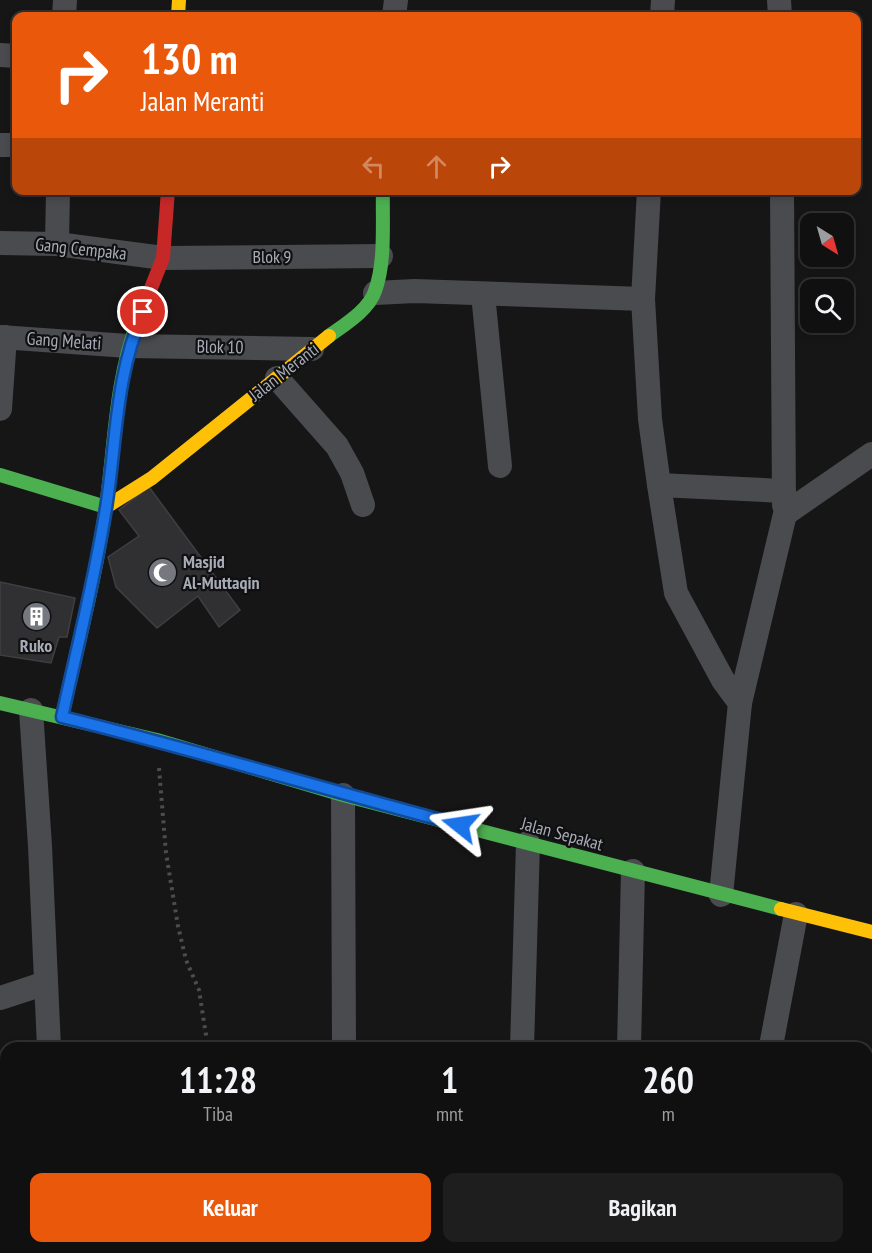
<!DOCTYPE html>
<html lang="id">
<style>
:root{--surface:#101010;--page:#1e1e1e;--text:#f1f3f6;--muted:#9c9d9f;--line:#303030;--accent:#ea580c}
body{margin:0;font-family:"PT Sans Narrow",sans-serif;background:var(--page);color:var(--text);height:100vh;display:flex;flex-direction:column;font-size:22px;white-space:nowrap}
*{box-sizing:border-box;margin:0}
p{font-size:20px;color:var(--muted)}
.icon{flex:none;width:33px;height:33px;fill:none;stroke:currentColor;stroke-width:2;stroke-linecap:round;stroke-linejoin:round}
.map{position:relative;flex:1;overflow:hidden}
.side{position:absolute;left:0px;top:1042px;width:873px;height:212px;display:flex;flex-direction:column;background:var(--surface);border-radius:18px 18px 0 0;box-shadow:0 3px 9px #0003,0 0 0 2px var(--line)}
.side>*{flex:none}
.top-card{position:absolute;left:12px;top:12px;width:849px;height:183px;border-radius:12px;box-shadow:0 3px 9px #0003,0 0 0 2px var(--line);background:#ea580c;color:#fff;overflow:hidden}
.needle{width:39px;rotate:143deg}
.tools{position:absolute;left:800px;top:213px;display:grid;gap:12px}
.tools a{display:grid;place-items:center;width:54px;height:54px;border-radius:12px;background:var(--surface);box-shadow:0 3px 9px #0003,0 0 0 2px var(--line);font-size:30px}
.pin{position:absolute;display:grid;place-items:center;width:51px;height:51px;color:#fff;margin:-26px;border:3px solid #fff;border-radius:50%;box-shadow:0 2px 6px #0007}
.me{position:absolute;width:66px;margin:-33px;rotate:285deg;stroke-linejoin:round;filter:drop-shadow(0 0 4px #0008)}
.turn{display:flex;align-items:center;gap:21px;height:126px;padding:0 30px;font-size:27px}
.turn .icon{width:78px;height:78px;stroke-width:2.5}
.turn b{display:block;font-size:42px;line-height:51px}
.lanes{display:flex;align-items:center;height:57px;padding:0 30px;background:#0003;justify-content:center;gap:30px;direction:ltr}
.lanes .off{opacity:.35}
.eta{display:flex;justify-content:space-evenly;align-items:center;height:102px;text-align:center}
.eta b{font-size:36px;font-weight:800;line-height:42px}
.cta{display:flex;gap:12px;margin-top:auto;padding:12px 30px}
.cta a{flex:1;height:69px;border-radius:12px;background:var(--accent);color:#fff;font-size:24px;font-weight:800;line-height:69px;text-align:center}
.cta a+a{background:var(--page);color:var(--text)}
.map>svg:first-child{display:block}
.building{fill:#303032;stroke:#3f3f42;stroke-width:1.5}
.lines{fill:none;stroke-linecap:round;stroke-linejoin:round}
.path{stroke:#4c4d50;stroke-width:4;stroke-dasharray:3 4.5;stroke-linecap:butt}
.street{stroke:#4a4b4f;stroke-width:24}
.fast{stroke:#4caf50;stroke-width:14}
.slow{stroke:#ffc107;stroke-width:14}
.jam{stroke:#c62828;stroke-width:14}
.route-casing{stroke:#114b97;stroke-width:15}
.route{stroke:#1a73e8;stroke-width:10}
.labels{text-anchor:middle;stroke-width:4.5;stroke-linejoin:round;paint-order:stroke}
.street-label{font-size:18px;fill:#a8acb6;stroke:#101012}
.poi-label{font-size:18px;font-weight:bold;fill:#a8acb6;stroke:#101012;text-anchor:start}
</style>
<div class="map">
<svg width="872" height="1253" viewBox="0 0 872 1253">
<rect width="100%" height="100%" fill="#161616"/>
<g class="building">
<polygon points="149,487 240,610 219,627 198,596 157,628 116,587 108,557 139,536 119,510"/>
<polygon points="0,582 75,598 67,637 59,637 51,663 0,655"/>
</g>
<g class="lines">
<polyline class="path" points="159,768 166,853 178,926 186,960 199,990 208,1048"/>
<g class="street">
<polyline points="779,0 780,16"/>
<polyline points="64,16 65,0"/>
<polyline points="394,16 396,0"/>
<polyline points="662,16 663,0"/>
<polyline points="0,55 16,56"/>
<polyline points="0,145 16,145"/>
<polyline points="649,190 643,299 650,419 659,485 784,491"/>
<polyline points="782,190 784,505"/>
<polyline points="0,243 57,244 163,258 381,256"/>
<polyline points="57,244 58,190"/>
<polyline points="375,293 415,291 643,299"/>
<polyline points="483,294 500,466"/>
<polyline points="0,337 128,346 312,349"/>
<polyline points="277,378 337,446 352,473 363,505"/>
<polyline points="0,409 5,337"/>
<polyline points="659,485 676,593 723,680 740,703"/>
<polyline points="31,710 40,846 49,1048"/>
<polyline points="343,795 344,1048"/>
<polyline points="721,895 740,703 785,514 872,454"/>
<polyline points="0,998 46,983"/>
<polyline points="771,1046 796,914"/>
<polyline points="522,1048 528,843"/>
<polyline points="629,1048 633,871"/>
<polyline points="0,1167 6,1166"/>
<polyline points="66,1248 67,1253"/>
<polyline points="345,1248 345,1253"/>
<polyline points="517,1248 517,1253"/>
</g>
<g class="fast">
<path d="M329,336C344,325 369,310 375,291C386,261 382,222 383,190"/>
<polyline points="0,475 106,507"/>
<polyline points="0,703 157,740 343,795 781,909"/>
<path d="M62,717C77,647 96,577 106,506C115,444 115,380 138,321"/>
</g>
<g class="slow">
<polyline points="178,16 179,0"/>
<polyline points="106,507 152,478 329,336"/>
<polyline points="781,909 872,932"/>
</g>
<polyline class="jam" points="138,321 163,258 168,190"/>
</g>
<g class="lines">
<defs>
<path id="route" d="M143,312C115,378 117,438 106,508C95,578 77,648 62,717C196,750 327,790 460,825"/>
</defs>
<use href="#route" class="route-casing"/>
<use href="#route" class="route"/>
</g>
<defs>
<symbol id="mosque-disc" viewBox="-11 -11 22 22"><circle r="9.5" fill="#75787e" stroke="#101012"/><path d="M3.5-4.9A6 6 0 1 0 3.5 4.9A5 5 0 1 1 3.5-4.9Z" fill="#fff"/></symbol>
<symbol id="building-disc" viewBox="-11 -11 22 22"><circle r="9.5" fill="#75787e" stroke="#101012"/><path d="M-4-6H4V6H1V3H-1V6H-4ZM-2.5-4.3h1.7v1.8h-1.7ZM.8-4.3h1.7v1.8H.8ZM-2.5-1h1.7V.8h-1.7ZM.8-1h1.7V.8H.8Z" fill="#fff"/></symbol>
</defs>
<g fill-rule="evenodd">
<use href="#mosque-disc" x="146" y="556" width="33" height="33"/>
<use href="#building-disc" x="20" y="600" width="33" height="33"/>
</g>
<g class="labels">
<g class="street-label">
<text transform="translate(81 249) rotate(6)" y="6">Gang Cempaka</text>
<text x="272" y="263">Blok 9</text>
<text transform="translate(64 341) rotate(4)" y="6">Gang Melati</text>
<text transform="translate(220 347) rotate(1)" y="6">Blok 10</text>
<text transform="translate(284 372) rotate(-38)" y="6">Jalan Meranti</text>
<text transform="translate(562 834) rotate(15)" y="6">Jalan Sepakat</text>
</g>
<g class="poi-label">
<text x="183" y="568">Masjid<tspan x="183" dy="21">Al-Muttaqin</tspan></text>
<text x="36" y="652" text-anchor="middle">Ruko</text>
</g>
</g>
</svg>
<div class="tools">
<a><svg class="needle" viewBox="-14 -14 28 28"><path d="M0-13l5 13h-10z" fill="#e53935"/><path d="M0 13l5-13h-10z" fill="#9c9d9f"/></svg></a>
<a><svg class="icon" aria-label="search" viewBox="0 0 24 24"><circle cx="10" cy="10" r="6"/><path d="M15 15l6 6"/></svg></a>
</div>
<div class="pin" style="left:143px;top:312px;background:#d93025"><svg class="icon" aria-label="arrive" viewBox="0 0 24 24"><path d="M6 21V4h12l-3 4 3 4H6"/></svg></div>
<svg class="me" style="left:460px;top:825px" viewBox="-20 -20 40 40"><path d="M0-17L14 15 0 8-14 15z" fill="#1a73e8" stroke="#fff" stroke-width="4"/></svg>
<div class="top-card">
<div class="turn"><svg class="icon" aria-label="right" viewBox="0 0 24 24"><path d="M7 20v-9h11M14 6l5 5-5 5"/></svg><div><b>130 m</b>Jalan Meranti</div></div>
<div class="lanes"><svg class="icon off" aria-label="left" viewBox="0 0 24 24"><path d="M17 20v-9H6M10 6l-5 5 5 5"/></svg><svg class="icon off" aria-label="ahead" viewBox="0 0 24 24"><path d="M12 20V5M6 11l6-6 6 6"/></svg><svg class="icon" aria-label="right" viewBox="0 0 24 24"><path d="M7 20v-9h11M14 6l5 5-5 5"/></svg></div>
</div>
<section class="side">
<div class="eta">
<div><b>11:28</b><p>Tiba</p></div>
<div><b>1</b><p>mnt</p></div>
<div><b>260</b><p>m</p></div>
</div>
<div class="cta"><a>Keluar</a><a>Bagikan</a></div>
</section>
</div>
